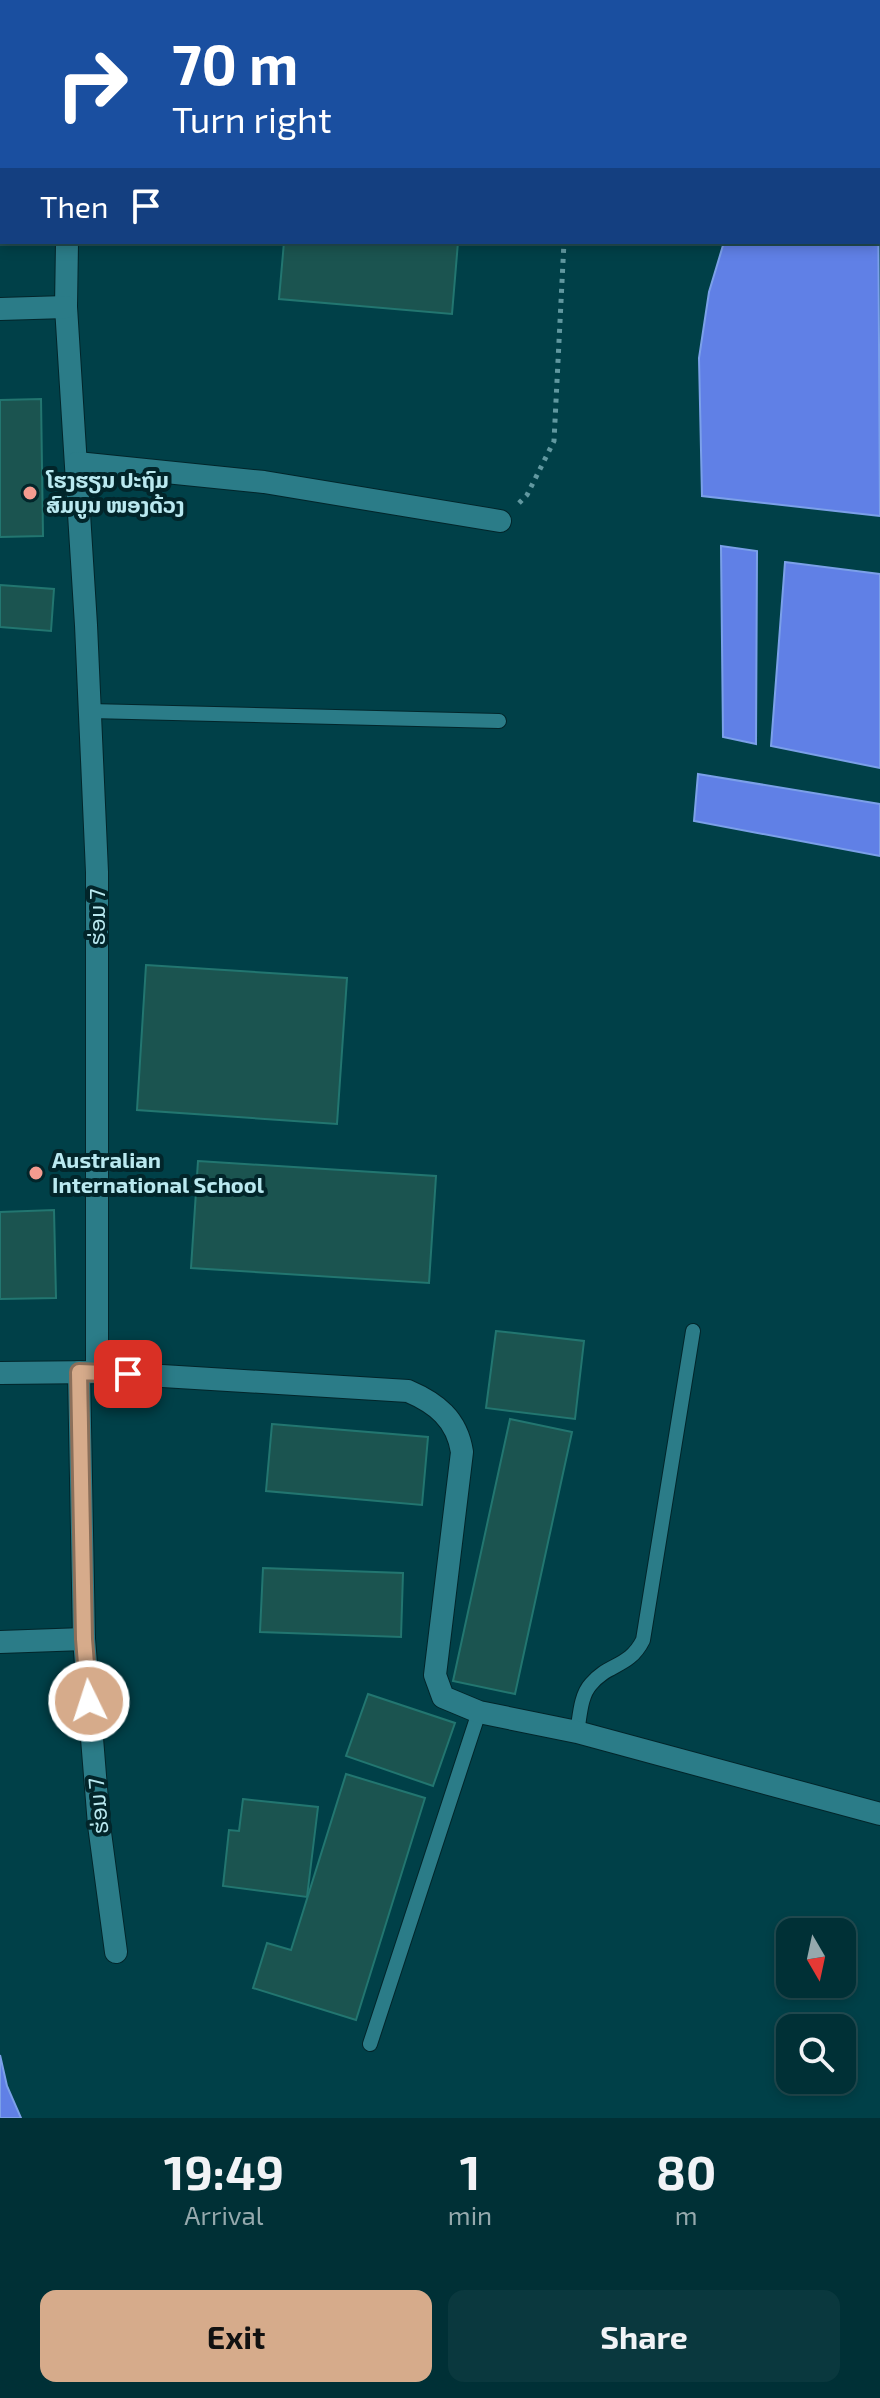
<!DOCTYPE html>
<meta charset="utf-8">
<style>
:root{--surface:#003036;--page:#0a383e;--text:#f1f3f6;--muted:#95a9ad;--line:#224b51;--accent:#d6ab8b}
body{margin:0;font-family:"Exo 2","Noto Sans Lao",sans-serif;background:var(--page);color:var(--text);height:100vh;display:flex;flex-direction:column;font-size:30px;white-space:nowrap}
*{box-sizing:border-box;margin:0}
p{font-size:26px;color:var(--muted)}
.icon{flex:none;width:44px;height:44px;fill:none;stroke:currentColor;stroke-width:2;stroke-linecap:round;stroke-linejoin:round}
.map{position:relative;height:2118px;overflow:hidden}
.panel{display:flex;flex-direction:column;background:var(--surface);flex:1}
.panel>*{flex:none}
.banner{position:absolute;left:0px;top:0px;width:880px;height:244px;box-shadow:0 4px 12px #0003,0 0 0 2px var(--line);background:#1a4fa0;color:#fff;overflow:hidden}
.needle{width:52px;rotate:171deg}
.fabs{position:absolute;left:776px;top:1918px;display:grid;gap:16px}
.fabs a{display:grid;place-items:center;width:80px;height:80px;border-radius:16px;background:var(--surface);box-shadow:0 4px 12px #0003,0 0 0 2px var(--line);font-size:40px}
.pin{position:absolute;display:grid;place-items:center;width:68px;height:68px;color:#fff;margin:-34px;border-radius:16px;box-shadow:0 4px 12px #0006}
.me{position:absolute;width:88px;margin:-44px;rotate:356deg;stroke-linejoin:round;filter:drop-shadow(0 0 6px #0008)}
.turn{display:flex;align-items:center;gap:28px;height:168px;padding:0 40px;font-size:36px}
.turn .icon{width:104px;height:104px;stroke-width:2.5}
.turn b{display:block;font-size:56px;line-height:68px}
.then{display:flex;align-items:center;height:76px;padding:0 40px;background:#0003;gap:16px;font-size:30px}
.eta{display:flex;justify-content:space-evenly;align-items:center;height:136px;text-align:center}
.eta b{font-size:48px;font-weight:700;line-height:56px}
.primary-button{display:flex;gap:16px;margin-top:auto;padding:16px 40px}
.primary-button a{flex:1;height:92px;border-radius:16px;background:var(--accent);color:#111;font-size:32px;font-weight:700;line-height:92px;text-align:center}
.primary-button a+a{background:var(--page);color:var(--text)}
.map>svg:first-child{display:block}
.water{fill:#6080e6;stroke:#7ba0e9;stroke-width:2}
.building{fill:#1b5450;stroke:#227670;stroke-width:2}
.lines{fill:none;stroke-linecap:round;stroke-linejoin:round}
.service-casing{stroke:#02252a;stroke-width:16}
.minor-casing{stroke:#02252a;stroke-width:24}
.path{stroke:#6198a0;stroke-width:5;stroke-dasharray:4 6;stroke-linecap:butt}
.service{stroke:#2b7c88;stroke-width:14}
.minor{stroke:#2b7c88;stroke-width:22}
.route-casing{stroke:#8b6f5a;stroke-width:20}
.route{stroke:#d6ab8b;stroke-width:14}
.poi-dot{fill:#f59c90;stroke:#02252a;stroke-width:3}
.labels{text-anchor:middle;stroke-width:8;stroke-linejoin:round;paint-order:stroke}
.poi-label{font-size:22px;font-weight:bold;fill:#bae9f0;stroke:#02252a;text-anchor:start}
.street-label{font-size:22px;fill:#bae9f0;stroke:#02252a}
</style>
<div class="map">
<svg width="880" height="2118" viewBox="0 0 880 2118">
<rect width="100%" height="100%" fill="#004048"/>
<g class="water">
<polygon points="878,172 880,516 702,496 699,358 709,292 724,242 878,242"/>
<polygon points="721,546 757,551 756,744 723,737"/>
<polygon points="785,562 880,574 880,768 771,746"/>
<polygon points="698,774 880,804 880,856 694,821"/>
<polygon points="0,2055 7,2086 21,2118 0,2118"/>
</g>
<g class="building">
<polygon points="284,242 458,242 452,314 279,299"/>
<polygon points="41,399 43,536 0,537 0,400"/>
<polygon points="0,585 54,589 51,631 0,627"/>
<polygon points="146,965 347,978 337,1124 137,1110"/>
<polygon points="198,1161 436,1176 429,1283 191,1268"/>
<polygon points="54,1210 56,1298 0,1299 0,1212"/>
<polygon points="496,1331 584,1341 575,1419 486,1408"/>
<polygon points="510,1419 572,1432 515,1694 453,1681"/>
<polygon points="272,1424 428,1437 422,1505 266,1491"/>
<polygon points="263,1568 403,1573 401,1637 260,1632"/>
<polygon points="368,1694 455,1723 433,1786 346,1756"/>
<polygon points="346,1774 425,1798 356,2020 253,1988 267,1943 291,1950"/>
<polygon points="243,1799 318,1807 307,1897 223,1886 229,1830 239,1831"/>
</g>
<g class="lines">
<defs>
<g id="service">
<polyline points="90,711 499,721"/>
<path d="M577,1732C580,1717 580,1696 591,1684C608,1663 629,1668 643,1640L693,1331"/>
<polyline points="370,2044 479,1712"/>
</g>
<g id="minor">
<polyline points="69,2 69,0"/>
<polyline points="602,2 602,0"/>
<polyline points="67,242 66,307 86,625 97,872 97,1372"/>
<polyline points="0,309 66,307"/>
<polyline points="77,463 264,482 500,521"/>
<polyline points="79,1372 84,1639 99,1825 116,1952"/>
<path d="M0,1373L97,1372L408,1391C436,1403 457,1419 462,1452L435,1675L443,1697L479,1712L577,1732L880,1814"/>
<polyline points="0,1642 84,1639"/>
</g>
</defs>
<use href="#service" class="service-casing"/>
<use href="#minor" class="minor-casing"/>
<polyline class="path" points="519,503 527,495 554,441 564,242"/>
<use href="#service" class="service"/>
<use href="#minor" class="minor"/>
</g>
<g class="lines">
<defs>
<polyline id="route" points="89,1701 84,1639 79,1372 128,1374"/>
</defs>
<use href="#route" class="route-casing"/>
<use href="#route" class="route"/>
</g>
<g class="poi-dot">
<circle cx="30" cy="493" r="8"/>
<circle cx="36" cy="1173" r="8"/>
</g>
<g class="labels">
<g class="poi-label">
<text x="46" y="488">ໂຮງຮຽນ ປະຖົມ<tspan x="46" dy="25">ສົມບູນ ໜອງດ້ວງ</tspan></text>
<text x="52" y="1168">Australian<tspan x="52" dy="25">International School</tspan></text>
</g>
<g class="street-label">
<text transform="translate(97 917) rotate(-90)" y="8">ຮ່ອມ 7</text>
<text transform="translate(98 1806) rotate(-95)" y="8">ຮ່ອມ 7</text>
</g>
</g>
</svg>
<div class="fabs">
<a><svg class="needle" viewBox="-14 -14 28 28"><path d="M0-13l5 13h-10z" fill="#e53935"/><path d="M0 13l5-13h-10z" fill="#95a9ad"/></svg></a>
<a><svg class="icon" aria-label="search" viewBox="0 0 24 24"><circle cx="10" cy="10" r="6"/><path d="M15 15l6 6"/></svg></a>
</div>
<div class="pin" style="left:128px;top:1374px;background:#d93025"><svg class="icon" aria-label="arrive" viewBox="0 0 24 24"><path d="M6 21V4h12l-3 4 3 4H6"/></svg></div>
<svg class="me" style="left:89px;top:1701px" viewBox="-20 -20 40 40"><circle r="17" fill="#d6ab8b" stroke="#fff" stroke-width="3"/><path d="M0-11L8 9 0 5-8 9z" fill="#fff"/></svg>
<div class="banner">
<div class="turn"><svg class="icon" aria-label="right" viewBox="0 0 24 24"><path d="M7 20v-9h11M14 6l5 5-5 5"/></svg><div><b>70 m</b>Turn right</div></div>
<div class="then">Then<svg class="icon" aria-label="arrive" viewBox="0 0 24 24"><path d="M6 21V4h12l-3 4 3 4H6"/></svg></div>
</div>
</div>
<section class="panel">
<div class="eta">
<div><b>19:49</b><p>Arrival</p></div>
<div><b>1</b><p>min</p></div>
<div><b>80</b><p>m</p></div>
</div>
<div class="primary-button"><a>Exit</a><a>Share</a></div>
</section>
